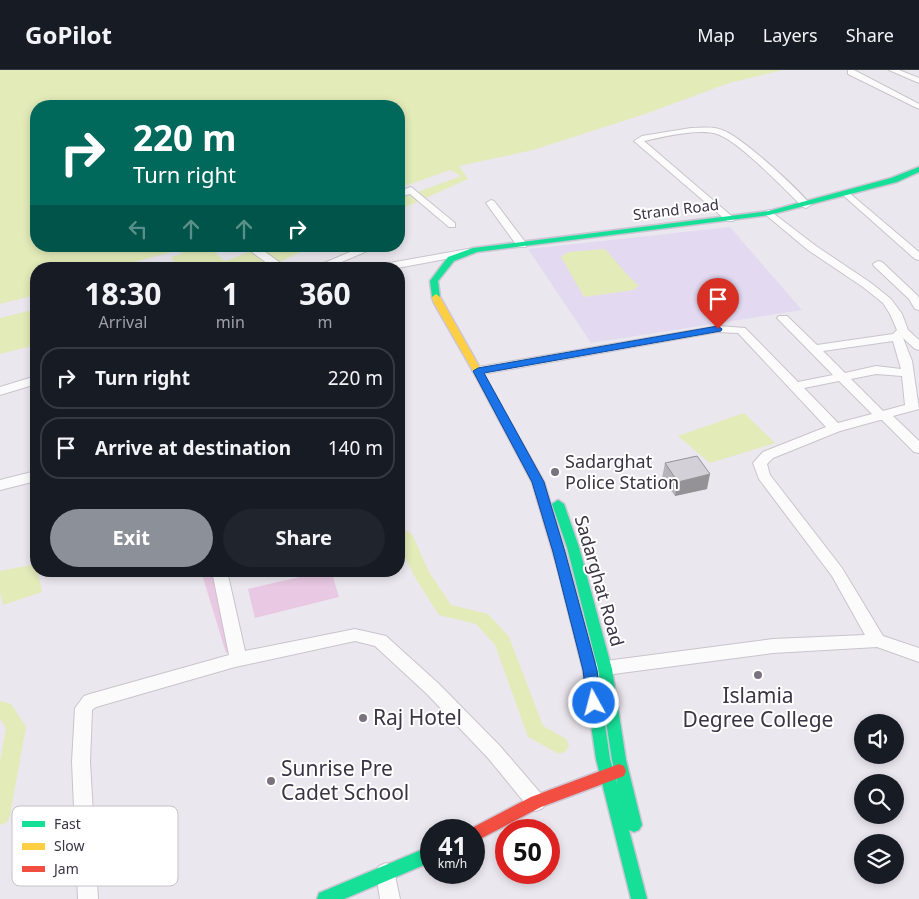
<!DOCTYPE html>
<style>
:root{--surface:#171b24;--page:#20242c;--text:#f1f3f6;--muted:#9ea1a6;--line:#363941;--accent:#8c9099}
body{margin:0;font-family:"Noto Sans",sans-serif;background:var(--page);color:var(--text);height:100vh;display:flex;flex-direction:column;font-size:19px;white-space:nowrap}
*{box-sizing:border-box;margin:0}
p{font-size:16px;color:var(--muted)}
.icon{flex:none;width:28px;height:28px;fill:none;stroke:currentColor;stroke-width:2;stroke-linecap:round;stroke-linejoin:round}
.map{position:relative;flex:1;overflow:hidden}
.panel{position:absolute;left:30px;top:192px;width:375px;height:315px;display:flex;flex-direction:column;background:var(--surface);border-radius:20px;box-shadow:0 2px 8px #0003}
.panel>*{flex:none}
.hud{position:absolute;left:30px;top:30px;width:375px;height:152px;border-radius:20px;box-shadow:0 2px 8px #0003;background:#00695c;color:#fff;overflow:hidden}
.fabs{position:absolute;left:854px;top:644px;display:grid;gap:10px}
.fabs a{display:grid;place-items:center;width:50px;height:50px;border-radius:50%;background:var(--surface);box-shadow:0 2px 8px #0003;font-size:25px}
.speed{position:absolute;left:420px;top:749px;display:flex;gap:10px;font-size:25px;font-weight:700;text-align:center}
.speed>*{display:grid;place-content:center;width:65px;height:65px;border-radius:50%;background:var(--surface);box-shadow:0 2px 8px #0003;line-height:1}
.speed small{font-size:12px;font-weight:400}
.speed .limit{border:8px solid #d22;background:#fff;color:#111}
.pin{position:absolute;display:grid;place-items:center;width:42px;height:42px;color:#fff;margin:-51px -21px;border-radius:50% 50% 50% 0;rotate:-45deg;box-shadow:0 0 5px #0007}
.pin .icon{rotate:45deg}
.me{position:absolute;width:55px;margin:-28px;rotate:353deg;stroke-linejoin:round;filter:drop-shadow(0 0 4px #0008)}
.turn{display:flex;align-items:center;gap:18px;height:105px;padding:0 20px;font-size:22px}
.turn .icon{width:65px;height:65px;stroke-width:2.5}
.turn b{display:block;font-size:35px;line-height:42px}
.lanes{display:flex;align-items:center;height:48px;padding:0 20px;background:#0003;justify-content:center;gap:25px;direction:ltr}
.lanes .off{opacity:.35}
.eta{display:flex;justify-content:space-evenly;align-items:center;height:85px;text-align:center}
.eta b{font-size:30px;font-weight:700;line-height:35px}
.action{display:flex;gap:10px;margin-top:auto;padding:10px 20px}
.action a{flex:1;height:58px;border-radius:30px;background:var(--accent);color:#fff;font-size:20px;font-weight:700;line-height:58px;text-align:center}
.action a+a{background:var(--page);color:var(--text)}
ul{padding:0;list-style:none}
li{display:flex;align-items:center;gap:15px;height:62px;margin:0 10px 8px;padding:0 10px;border:2px solid var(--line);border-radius:20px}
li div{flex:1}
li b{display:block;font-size:19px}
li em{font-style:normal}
header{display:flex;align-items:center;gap:30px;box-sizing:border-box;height:70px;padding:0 25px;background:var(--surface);border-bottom:1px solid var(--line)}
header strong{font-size:24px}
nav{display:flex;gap:28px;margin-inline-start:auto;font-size:18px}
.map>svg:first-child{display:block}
.commercial{fill:#e3daf1}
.green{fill:#e8c8e2}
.water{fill:#e3ebb9}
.pier{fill:#ebe7ee}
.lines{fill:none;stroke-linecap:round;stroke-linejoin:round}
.canal{fill:#e3ebb9;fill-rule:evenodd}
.street-casing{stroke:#c9c4cc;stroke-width:2}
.fast-casing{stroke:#ccc5d3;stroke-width:3}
.slow-casing{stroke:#ccc5d3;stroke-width:3}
.jam-casing{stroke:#ccc5d3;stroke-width:3}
.street{fill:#fcfbfc;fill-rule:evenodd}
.fast{fill:#16e098;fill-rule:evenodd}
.slow{fill:#ffcf43;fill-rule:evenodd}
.jam{fill:#f24e42;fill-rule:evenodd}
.wall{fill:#b6b3ba}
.shaded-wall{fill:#949297}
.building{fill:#d4d0d8;stroke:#949297}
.route{fill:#1a73e8;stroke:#114b97}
.poi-dot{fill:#78737f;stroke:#fff;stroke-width:2}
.labels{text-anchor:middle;stroke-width:4;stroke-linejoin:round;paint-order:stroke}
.far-street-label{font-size:15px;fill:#3a3443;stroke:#fff}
.poi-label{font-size:18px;fill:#3a3443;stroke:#fff;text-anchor:start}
.street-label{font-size:18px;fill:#3a3443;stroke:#fff}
.near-poi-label{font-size:21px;fill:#3a3443;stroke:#fff;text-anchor:start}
.key{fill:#fff;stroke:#c4c2c7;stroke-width:1}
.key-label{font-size:14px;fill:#3a3443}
</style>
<header>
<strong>GoPilot</strong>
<nav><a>Map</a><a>Layers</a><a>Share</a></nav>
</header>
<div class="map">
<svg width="919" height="829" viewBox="0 0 919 829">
<rect width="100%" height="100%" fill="#ebe7ee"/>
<polygon class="commercial" points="730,157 802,240 591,273 528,179"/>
<g class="green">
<polygon points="201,501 226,501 243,578 226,583"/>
<polygon points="326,501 331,501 339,527 255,548 248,519"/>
</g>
<g class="water">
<polygon points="0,0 782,0 729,13 645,44 533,80 459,96 468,109 399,140 399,36 36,36 36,176 312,176 266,199 36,199 36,275 0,284"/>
<path d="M605,179C617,192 626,205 639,216L633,220L584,227L561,187L568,182Z"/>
<polygon points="744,343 775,373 710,393 678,366"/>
<polygon points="36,494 42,522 3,535 0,522 0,501"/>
</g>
<g class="pier">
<polygon points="450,100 461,106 399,129 399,118"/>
<polygon points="234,176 266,176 225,191 215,183"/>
<polygon points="179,180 182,184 171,187 179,199 108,199"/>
<polygon points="36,225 36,239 0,248 0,234"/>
</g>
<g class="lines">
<g class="canal">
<path d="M399,457L412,464L429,502L451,535L488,544L509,567L543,656L566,669L569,675L566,681L559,684L528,667L495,575L476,554L439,545C424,521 397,485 399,457Z"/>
<polygon points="0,631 11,634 26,657 10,745 7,752 0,755 0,691 6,658 0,649"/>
</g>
<defs>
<g id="street">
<polygon points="848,0 854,0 919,34 919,39 848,4"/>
<polygon points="889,0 899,0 919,8 919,13"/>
<path d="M691,58C701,58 712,56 722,60C742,67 796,117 811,135L806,138L803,137C784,119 739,71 717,64C699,58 662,67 644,71L735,149L733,151H727L634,71L642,66Z"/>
<polygon points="411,117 455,153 455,157 449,157 410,124 399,127 399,121"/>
<polygon points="847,121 919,182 919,190 915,189 844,126 842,124"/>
<polygon points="491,130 494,131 526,173 526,177 518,177 486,133"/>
<path d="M769,140L816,176L871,213L891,229L902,244L908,260L919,270V280L915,279L903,268L912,291L919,339L893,346L919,371V383L914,382L882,350H880L840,361L773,388L767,394L770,405L842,498L883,566L919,578V592L877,577L773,583L598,606L592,604L590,599L592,594L598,592L773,569L865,565L832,506L759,409L753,393L763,382L826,357L738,263L718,262L478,305L472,301L478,297L718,256L745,258L798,312L833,305L779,250L777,248L779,246H787L817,275L893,264L897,260L890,244L883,233L863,217L808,180L766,145V141ZM893,271L901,299L876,296L845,303L823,281ZM876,304L902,306L905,335L883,341L851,309ZM839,311L872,344L838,353L804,318Z"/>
<polygon points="257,176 286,197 287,199 275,199 245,177"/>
<polygon points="364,176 379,176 325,199 310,199"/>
<polygon points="468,179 472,180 472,184 392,199 368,199 373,196"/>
<polygon points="878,191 882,192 917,225 919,228 919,240 915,239 909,229 874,196 873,194"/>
<polygon points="36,306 36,314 0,325 0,317"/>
<polygon points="36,401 36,411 0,420 0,410"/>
<polygon points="212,501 227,501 245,581 355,559 386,566 439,614 500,676 543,726 545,732 543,738 536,741 529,738 488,688 427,624 375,576 355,571 235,597 96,637 92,640 90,692 98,829 78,829 72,692 75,638 84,626 90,624 229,585"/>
<polygon points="386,793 393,796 400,829 380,829 376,803 379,796"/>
</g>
<g id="fast">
<polygon points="919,97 919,102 897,112 769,145 477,182 454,191 438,211 440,227 436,230 432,227 430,211 448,187 473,178 769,141 891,108"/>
<polygon points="558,430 564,434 579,477 612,599 626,690 642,755 639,760 634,762 629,760 647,829 631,829 596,689 583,600 557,496 559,493 567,493 569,496 597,600 610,689 618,716 612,690 598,599 567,477 552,434"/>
<polygon points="431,776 431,792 344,829 317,829 319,823"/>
</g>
<polygon id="slow" points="436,224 440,227 544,412 569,496 567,499 559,499 557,496 532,412 473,301 434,233 432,227"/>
<polygon id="jam" points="619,694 624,696 626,701 624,706 541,737 480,769 474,771 474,760 468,760 531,727"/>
</defs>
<use href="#street" class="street-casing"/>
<use href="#fast" class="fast-casing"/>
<use href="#slow" class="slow-casing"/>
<use href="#jam" class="jam-casing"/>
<use href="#street" class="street"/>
<use href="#fast" class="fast"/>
<use href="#slow" class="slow"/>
<use href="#jam" class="jam"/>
</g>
<polygon class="wall" points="665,393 707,419 675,426 662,408"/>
<polygon class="shaded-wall" points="710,404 707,419 675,426 678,412"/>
<polygon class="building" points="697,386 710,404 678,412 665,393"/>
<polygon class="route" points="718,256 722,259 721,261 484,303 544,412 565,482 597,600 601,633 599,637 594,639 589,637 587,633 583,600 553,482 532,412 473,301 478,298"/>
<g class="poi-dot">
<circle cx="555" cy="402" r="5"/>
<circle cx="758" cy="605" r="5"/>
<circle cx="363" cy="648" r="5"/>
<circle cx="271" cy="711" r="5"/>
</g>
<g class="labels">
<g class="far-street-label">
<text transform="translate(676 140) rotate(-7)" y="5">Strand Road</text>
</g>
<g class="poi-label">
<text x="565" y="398">Sadarghat<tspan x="565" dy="21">Police Station</tspan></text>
</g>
<g class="street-label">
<text transform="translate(599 511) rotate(74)" y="6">Sadarghat Road</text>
</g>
<g class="near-poi-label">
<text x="758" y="633" text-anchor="middle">Islamia<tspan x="758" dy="24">Degree College</tspan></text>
<text x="373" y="655">Raj Hotel</text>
<text x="281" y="706">Sunrise Pre<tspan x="281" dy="24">Cadet School</tspan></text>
</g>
</g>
<rect x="12" y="736" width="166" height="80" rx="8" class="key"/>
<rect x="22" y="751" width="23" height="6" fill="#16e098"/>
<rect x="22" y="773" width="23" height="7" fill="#ffcf43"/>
<rect x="22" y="796" width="23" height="6" fill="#f24e42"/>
<g class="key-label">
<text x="54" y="759">Fast</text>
<text x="54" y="781">Slow</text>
<text x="54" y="804">Jam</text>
</g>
</svg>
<div class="fabs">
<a><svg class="icon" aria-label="sound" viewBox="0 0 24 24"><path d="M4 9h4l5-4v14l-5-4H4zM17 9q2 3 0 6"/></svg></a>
<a><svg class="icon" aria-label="search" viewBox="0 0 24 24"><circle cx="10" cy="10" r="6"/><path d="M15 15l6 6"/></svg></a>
<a><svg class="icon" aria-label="layers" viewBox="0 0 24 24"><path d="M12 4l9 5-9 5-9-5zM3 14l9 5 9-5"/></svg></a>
</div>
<div class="speed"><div>41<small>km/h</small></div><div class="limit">50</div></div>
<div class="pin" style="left:718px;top:259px;background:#d93025"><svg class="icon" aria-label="arrive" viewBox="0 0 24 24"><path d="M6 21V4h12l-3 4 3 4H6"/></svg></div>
<svg class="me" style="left:594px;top:633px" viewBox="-20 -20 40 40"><circle r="17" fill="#1a73e8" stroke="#fff" stroke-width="3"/><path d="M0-11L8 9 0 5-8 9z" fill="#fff"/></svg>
<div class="hud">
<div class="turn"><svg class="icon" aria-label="right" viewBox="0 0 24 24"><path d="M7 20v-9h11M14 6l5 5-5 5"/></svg><div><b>220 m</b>Turn right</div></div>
<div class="lanes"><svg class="icon off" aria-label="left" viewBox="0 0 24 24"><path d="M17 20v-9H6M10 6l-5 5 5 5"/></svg><svg class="icon off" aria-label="ahead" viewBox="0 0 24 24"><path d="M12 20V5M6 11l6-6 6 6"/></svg><svg class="icon off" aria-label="ahead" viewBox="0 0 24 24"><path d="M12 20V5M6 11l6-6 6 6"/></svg><svg class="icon" aria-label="right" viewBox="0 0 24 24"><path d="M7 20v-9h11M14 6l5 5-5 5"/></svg></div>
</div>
<section class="panel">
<div class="eta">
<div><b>18:30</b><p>Arrival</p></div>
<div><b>1</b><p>min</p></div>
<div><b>360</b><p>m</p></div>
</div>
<ul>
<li><svg class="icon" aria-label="right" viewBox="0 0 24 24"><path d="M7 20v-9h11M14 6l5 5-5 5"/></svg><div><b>Turn right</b></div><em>220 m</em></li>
<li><svg class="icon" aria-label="arrive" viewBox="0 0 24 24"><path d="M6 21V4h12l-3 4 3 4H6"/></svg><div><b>Arrive at destination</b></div><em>140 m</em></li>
</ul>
<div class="action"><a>Exit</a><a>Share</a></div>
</section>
</div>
